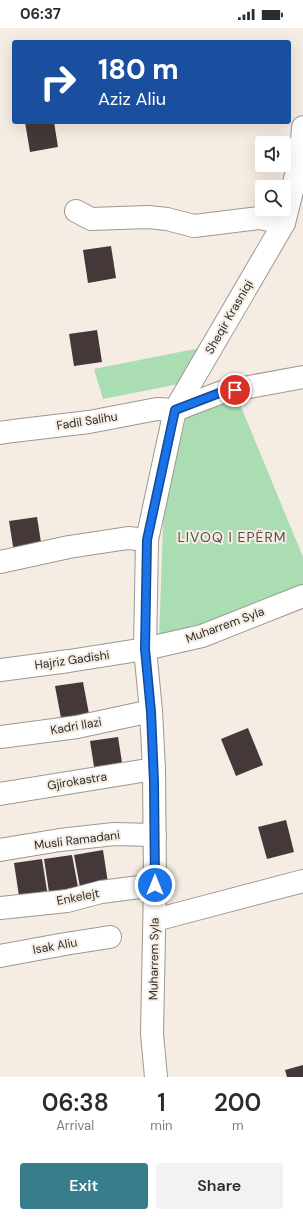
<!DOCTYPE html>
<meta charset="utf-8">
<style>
:root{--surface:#fff;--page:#f2f2f3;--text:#2b2b33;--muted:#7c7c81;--accent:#387d8b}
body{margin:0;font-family:"DM Sans",sans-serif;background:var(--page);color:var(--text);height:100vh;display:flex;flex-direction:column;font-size:15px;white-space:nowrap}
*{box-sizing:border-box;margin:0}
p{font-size:13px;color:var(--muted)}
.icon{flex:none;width:22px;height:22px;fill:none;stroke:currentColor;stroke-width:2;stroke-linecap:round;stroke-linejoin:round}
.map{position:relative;height:1049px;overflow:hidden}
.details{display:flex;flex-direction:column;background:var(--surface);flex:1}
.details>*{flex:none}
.hud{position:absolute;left:12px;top:12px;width:279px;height:84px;border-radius:4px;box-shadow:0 4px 16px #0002;background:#1a4fa0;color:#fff;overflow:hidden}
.tools{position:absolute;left:255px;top:108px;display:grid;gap:8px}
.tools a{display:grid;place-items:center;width:36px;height:36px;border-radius:4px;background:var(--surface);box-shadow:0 4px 16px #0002;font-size:20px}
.pin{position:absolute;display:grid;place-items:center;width:34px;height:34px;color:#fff;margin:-17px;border:2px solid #fff;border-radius:50%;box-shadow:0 1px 4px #0007}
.me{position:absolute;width:44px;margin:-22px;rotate:0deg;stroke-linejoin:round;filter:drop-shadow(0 0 3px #0008)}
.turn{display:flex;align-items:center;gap:14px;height:84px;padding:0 20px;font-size:18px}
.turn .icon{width:52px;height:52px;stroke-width:2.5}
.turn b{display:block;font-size:28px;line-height:34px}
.eta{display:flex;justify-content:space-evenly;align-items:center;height:68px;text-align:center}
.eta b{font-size:24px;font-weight:600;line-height:28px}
.cta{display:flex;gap:8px;margin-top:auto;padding:8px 20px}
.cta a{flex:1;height:46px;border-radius:4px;background:var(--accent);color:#fff;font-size:16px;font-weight:600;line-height:46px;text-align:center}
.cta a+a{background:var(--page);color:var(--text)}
.status{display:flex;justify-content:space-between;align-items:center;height:28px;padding:0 20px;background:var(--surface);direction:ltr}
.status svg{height:11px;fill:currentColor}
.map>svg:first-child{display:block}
.green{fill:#aaddb2}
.building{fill:#443938}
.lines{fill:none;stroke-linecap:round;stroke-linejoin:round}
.minor-casing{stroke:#a0978f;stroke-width:24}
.minor{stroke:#fff;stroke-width:22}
.route-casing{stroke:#114b97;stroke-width:10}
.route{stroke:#1a73e8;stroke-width:7}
.labels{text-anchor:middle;stroke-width:4;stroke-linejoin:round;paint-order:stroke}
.street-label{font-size:12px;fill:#312d2a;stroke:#f5ece3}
.quarter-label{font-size:14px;letter-spacing:1px;fill:#564e47;stroke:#f5ece3}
</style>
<div class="status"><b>06:37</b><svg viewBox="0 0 49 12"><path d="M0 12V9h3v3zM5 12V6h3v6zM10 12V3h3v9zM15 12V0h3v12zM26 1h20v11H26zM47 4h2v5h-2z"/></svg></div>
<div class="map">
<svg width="303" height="1049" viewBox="0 0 303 1049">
<rect width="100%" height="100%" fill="#f5ece3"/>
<g class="green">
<polygon points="205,319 184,355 103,371 94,341"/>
<polygon points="237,369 303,529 303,560 159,614 164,467 188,384"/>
</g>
<g class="building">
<polygon points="25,94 54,94 58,119 30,124"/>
<polygon points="111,218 116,250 88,255 83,222"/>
<polygon points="97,302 102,334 74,338 69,306"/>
<polygon points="37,489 42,521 14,525 9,493"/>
<polygon points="83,654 89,686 61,690 55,658"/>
<polygon points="248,700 263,737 236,748 221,711"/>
<polygon points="118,709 123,741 95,745 90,713"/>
<polygon points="286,792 294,824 267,831 258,799"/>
<polygon points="103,822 108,855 80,859 74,827"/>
<polygon points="72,827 78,859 49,864 44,831"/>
<polygon points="42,831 47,863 19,868 14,835"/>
<polygon points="303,1037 303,1049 287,1049 285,1042"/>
</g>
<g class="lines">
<defs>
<g id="minor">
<polyline points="76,183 91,191 148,189 167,191 194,198 259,190 284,195"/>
<polyline points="0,405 13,403 89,394 157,381 175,382 222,364 303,349"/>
<polyline points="0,534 69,519 128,510 147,512"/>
<polyline points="0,642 69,633 145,621 202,608 303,568"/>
<polyline points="0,709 77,699 151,683"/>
<polyline points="0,766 154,741"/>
<polyline points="0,822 60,812 114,806 155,807"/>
<polyline points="0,880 67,873 101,864 155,857"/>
<polyline points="155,892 303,853"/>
<polyline points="0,928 65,916 110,909"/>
<polyline points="156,1049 152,1006 155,857 154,741 151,683 145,621 147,512 175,382 284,195 301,127 303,99"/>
</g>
</defs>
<use href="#minor" class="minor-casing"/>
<use href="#minor" class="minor"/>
</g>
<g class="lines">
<defs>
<polyline id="route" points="155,857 154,754 151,684 145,621 147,512 175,382 222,364 235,362"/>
</defs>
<use href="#route" class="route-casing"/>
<use href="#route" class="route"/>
</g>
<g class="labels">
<g class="street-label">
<text transform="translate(229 289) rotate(-60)" y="4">Sheqir Krasniqi</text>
<text transform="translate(87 393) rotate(-9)" y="4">Fadil Salihu</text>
<text transform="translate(225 597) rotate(-20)" y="4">Muharrem Syla</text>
<text transform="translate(72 632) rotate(-8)" y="4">Hajriz Gadishi</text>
<text transform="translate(76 698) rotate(-10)" y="4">Kadri Ilazi</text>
<text transform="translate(77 753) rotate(-9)" y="4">Gjirokastra</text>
<text transform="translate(77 812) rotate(-7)" y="4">Musli Ramadani</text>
<text transform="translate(78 869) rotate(-11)" y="4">Enkelejt</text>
<text transform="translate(55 918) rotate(-10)" y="4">Isak Aliu</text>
<text transform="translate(154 931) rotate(-89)" y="4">Muharrem Syla</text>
</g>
<g class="quarter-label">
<text x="232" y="514">LIVOQ I EPËRM</text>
</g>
</g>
</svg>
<div class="tools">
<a><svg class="icon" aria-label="sound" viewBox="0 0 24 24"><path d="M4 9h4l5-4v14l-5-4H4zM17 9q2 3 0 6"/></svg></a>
<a><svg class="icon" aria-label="search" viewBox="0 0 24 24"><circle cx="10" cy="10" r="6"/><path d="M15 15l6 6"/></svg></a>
</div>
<div class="pin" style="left:235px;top:362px;background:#d93025"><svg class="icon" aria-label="arrive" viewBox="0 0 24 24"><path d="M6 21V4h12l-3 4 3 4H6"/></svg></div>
<svg class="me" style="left:155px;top:857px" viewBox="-20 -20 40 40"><circle r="17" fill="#1a73e8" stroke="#fff" stroke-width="3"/><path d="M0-11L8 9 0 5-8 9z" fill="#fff"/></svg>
<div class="hud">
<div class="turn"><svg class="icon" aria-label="right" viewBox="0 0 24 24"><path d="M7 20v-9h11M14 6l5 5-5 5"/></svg><div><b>180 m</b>Aziz Aliu</div></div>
</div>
</div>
<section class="details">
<div class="eta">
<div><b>06:38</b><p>Arrival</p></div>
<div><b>1</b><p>min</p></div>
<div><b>200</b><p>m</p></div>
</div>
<div class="cta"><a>Exit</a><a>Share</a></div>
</section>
